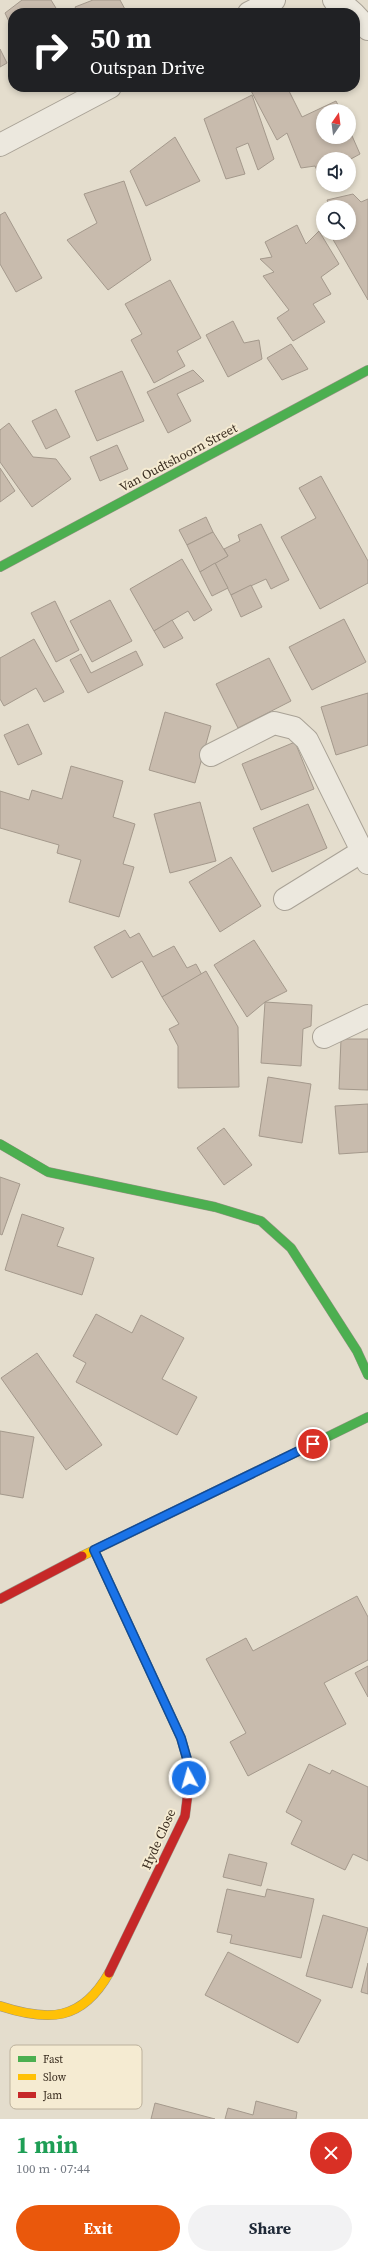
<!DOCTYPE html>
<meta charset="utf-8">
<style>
:root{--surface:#fff;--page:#f2f2f3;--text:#1f2937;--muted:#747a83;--accent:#ea580c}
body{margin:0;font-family:"Source Serif 4",serif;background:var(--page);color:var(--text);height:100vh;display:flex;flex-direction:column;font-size:15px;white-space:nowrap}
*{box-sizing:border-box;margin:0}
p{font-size:13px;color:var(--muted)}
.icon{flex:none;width:22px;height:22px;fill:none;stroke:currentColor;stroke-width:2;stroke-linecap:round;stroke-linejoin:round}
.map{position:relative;height:2119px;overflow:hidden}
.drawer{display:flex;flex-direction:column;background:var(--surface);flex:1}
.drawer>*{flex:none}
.hud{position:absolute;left:8px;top:8px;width:352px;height:84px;border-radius:16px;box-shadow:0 2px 6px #0003;background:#202124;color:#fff;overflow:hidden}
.needle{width:26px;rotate:14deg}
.controls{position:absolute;left:316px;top:104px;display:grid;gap:8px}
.controls a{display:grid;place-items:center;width:40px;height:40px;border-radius:50%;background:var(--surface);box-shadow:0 2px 6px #0003;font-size:20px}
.pin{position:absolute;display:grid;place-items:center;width:34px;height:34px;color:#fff;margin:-17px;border:2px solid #fff;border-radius:50%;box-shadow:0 1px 4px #0007}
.me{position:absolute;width:44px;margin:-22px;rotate:354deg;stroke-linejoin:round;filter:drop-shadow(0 0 3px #0008)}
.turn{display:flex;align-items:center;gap:14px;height:84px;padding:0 16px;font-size:18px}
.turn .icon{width:52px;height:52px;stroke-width:2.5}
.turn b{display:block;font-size:28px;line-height:34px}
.round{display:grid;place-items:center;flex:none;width:42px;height:42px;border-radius:21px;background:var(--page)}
.headline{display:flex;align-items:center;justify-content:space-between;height:68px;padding:0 16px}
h1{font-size:24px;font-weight:700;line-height:30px;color:#1e9e55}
.cta{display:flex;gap:8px;margin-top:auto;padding:8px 16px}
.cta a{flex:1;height:46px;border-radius:24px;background:var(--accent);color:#fff;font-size:16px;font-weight:700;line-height:46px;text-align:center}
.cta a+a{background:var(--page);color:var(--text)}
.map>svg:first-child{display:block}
.building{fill:#c8bbad;stroke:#a4998c}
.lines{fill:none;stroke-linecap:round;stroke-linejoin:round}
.street-casing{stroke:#a9a296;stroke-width:24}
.fast-casing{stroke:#999286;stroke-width:10}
.slow-casing{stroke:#999286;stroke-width:10}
.jam-casing{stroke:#999286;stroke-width:10}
.street{stroke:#ece8de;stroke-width:22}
.fast{stroke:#4caf50;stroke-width:9}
.slow{stroke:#ffc107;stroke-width:9}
.jam{stroke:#c62828;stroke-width:9}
.route-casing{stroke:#114b97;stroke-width:10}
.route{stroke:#1a73e8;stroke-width:7}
.labels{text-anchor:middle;stroke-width:4;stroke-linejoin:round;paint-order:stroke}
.street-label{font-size:13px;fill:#382b1e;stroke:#f5ebd2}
.key{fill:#f5ebd2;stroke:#bcb19c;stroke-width:1}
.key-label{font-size:11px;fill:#382b1e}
</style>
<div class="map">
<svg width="368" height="2119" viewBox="0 0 368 2119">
<rect width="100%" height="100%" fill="#e4ddcd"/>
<g class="building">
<polygon points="22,0 51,0 59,13 13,13 13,30 5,13"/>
<polygon points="93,0 120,0 127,13 78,13 75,7"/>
<polygon points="0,49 7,63 0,67"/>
<polygon points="249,87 287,87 302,117 336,101 341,111 323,111 323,137 349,137 349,129 360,154 349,160 323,159 323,184 315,166 301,168 287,133 277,140"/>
<polygon points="252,95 274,159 258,170 248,143 236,148 245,174 226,179 204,119"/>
<polygon points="175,137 200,181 146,206 130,171"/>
<polygon points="349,163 354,172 349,174"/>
<polygon points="124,181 151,260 108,290 67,240 97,223 84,194"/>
<polygon points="353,194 361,202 368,199 368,300 331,236 349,233 349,207 330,207 327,200"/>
<polygon points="5,212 42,278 16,292 0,264 0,215"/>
<polygon points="297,225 306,244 319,231 339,264 321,277 331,294 313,304 325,322 293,341 277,318 289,310 263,276 274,272 260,259 272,257 265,242"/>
<polygon points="170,280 201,338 177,351 185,366 154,383 131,340 142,334 125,304"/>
<polygon points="233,321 244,343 259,340 262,359 228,377 206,335"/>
<polygon points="291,344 308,369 282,380 267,358"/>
<polygon points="193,370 204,381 177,394 191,421 168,433 147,392"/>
<polygon points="122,371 144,421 97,441 75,391"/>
<polygon points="56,409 70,437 46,449 32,421"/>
<polygon points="9,423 33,457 56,459 71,479 32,507 0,462 0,430"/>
<polygon points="117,445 128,469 100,481 90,457"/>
<polygon points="0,468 15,491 0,502"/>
<polygon points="321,476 368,561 368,583 320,609 281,537 316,518 299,488"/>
<polygon points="206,517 213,532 187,545 179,530"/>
<polygon points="261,524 289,580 271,589 266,579 231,595 215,563 228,556 224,549 240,541 238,535"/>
<polygon points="213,532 228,556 200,572 187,545"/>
<polygon points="182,559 212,610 194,621 188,611 154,631 130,589"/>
<polygon points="215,563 228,588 212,596 200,572"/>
<polygon points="251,585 262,607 241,617 231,595"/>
<polygon points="110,600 132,641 92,662 70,621"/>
<polygon points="55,601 79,650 56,662 31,613"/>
<polygon points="344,619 366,662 312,690 289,647"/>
<polygon points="172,620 183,638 164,648 154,631"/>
<polygon points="34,639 64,692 44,702 36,688 4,706 0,699 0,658"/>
<polygon points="136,651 143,665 88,693 70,660 81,654 91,673"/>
<polygon points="269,658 291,701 238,728 216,684"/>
<polygon points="368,693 368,745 336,755 321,707"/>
<polygon points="165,712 211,726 195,783 149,770"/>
<polygon points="28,724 42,754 18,765 4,735"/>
<polygon points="295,742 314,789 261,810 242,764"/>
<polygon points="71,766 123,781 113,817 135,824 123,864 134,867 119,917 69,902 81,860 57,853 59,845 0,828 0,791 29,800 32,790 62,799"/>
<polygon points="200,802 216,861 170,873 154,814"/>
<polygon points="308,804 327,848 272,872 253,828"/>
<polygon points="231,857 261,906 220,932 189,882"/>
<polygon points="125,930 130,938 139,933 153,957 174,946 187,968 196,964 202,975 162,997 142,961 112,978 94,947"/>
<polygon points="254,940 287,991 265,1002 247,1017 214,965"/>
<polygon points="206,971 238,1027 239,1087 178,1088 178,1046 169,1029 179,1024 162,997"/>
<polygon points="265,1002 312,1005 311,1026 303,1029 301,1066 261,1063"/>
<polygon points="341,1039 368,1039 368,1090 339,1089"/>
<polygon points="268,1077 311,1084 302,1143 259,1136"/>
<polygon points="368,1104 368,1152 339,1154 335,1106"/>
<polygon points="224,1128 252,1165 224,1185 197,1148"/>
<polygon points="0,1177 20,1184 2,1235 0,1234"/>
<polygon points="22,1214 64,1228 57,1246 94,1258 82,1295 5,1270"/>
<polygon points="96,1314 132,1333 141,1315 184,1338 162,1379 197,1397 177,1435 76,1382 86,1363 73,1356"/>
<polygon points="37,1353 102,1445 66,1470 1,1378"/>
<polygon points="0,1431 34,1437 23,1498 0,1494"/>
<polygon points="357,1596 368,1617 368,1660 324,1683 346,1724 248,1776 230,1742 246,1733 206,1659 246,1638 253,1651"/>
<polygon points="368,1666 368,1697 355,1673"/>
<polygon points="309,1764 330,1774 332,1770 368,1787 368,1861 353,1854 345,1870 291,1844 302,1821 286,1812"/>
<polygon points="229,1854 267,1863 261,1886 223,1877"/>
<polygon points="227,1889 265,1897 267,1889 314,1899 301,1958 230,1943 232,1935 217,1932"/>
<polygon points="323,1915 368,1928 352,1988 306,1976"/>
<polygon points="228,1952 321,2000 298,2043 205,1995"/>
<polygon points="368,1963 368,1994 361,1992"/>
<polygon points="256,2101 297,2112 296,2119 225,2119 228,2108 253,2115"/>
<polygon points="155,2103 215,2119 151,2119"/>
</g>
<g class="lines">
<defs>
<g id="street">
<polyline points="334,0 343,4 353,13"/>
<polyline points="249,13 274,0"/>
<polyline points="355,15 368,29"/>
<polyline points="0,145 110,87"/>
<polyline points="211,755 274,723 294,728 307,740 368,863"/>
<polyline points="285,899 361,852"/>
<polyline points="324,1037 368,1016"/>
</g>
<g id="fast">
<polyline points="0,567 368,370"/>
<polyline points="0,1144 48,1172 215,1207 261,1221 291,1248 357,1351 368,1375"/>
<polyline points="282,1459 368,1417"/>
<polyline points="94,1550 181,1738 189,1766 189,1784"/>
</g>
<g id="slow">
<polyline points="82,1556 282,1459"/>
<path d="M0,2006C49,2022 82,2021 109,1973"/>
</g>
<g id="jam">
<polyline points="0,1599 82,1556"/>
<polyline points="109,1973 185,1816 189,1784"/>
</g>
</defs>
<use href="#street" class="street-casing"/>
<use href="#fast" class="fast-casing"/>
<use href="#slow" class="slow-casing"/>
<use href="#jam" class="jam-casing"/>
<use href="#street" class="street"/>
<use href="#fast" class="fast"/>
<use href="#slow" class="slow"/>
<use href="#jam" class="jam"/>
</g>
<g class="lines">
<defs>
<polyline id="route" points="189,1778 189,1766 181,1738 94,1550 313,1444"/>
</defs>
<use href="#route" class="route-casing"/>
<use href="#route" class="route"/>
</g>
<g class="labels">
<g class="street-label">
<text transform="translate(178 457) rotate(-28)" y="5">Van Oudtshoorn Street</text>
<text transform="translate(158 1839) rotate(-66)" y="5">Hyde Close</text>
</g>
</g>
<rect x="10" y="2045" width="132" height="64" rx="6" class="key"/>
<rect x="18" y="2056" width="18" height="6" fill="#4caf50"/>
<rect x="18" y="2074" width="18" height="6" fill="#ffc107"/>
<rect x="18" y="2092" width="18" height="6" fill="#c62828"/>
<g class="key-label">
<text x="43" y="2063">Fast</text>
<text x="43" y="2081">Slow</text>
<text x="43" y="2099">Jam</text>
</g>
</svg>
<div class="controls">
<a><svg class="needle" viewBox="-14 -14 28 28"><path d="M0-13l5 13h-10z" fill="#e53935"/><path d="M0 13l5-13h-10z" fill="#747a83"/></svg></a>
<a><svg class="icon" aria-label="sound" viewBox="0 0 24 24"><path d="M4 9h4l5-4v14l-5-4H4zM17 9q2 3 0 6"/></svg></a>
<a><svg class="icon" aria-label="search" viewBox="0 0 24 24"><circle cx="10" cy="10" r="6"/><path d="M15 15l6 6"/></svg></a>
</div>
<div class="pin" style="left:313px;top:1444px;background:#d93025"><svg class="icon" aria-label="arrive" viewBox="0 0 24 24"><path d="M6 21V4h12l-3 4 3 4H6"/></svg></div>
<svg class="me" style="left:189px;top:1778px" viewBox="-20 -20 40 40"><circle r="17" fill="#1a73e8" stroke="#fff" stroke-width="3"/><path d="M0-11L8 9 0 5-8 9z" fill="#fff"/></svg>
<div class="hud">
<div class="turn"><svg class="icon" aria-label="right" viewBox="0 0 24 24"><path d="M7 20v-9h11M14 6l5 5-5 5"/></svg><div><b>50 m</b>Outspan Drive</div></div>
</div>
</div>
<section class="drawer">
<div class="headline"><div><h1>1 min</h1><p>100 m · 07:44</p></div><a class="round" style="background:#d93025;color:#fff"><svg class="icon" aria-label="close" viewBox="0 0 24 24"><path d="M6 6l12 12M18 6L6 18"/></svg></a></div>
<div class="cta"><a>Exit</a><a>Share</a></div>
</section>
